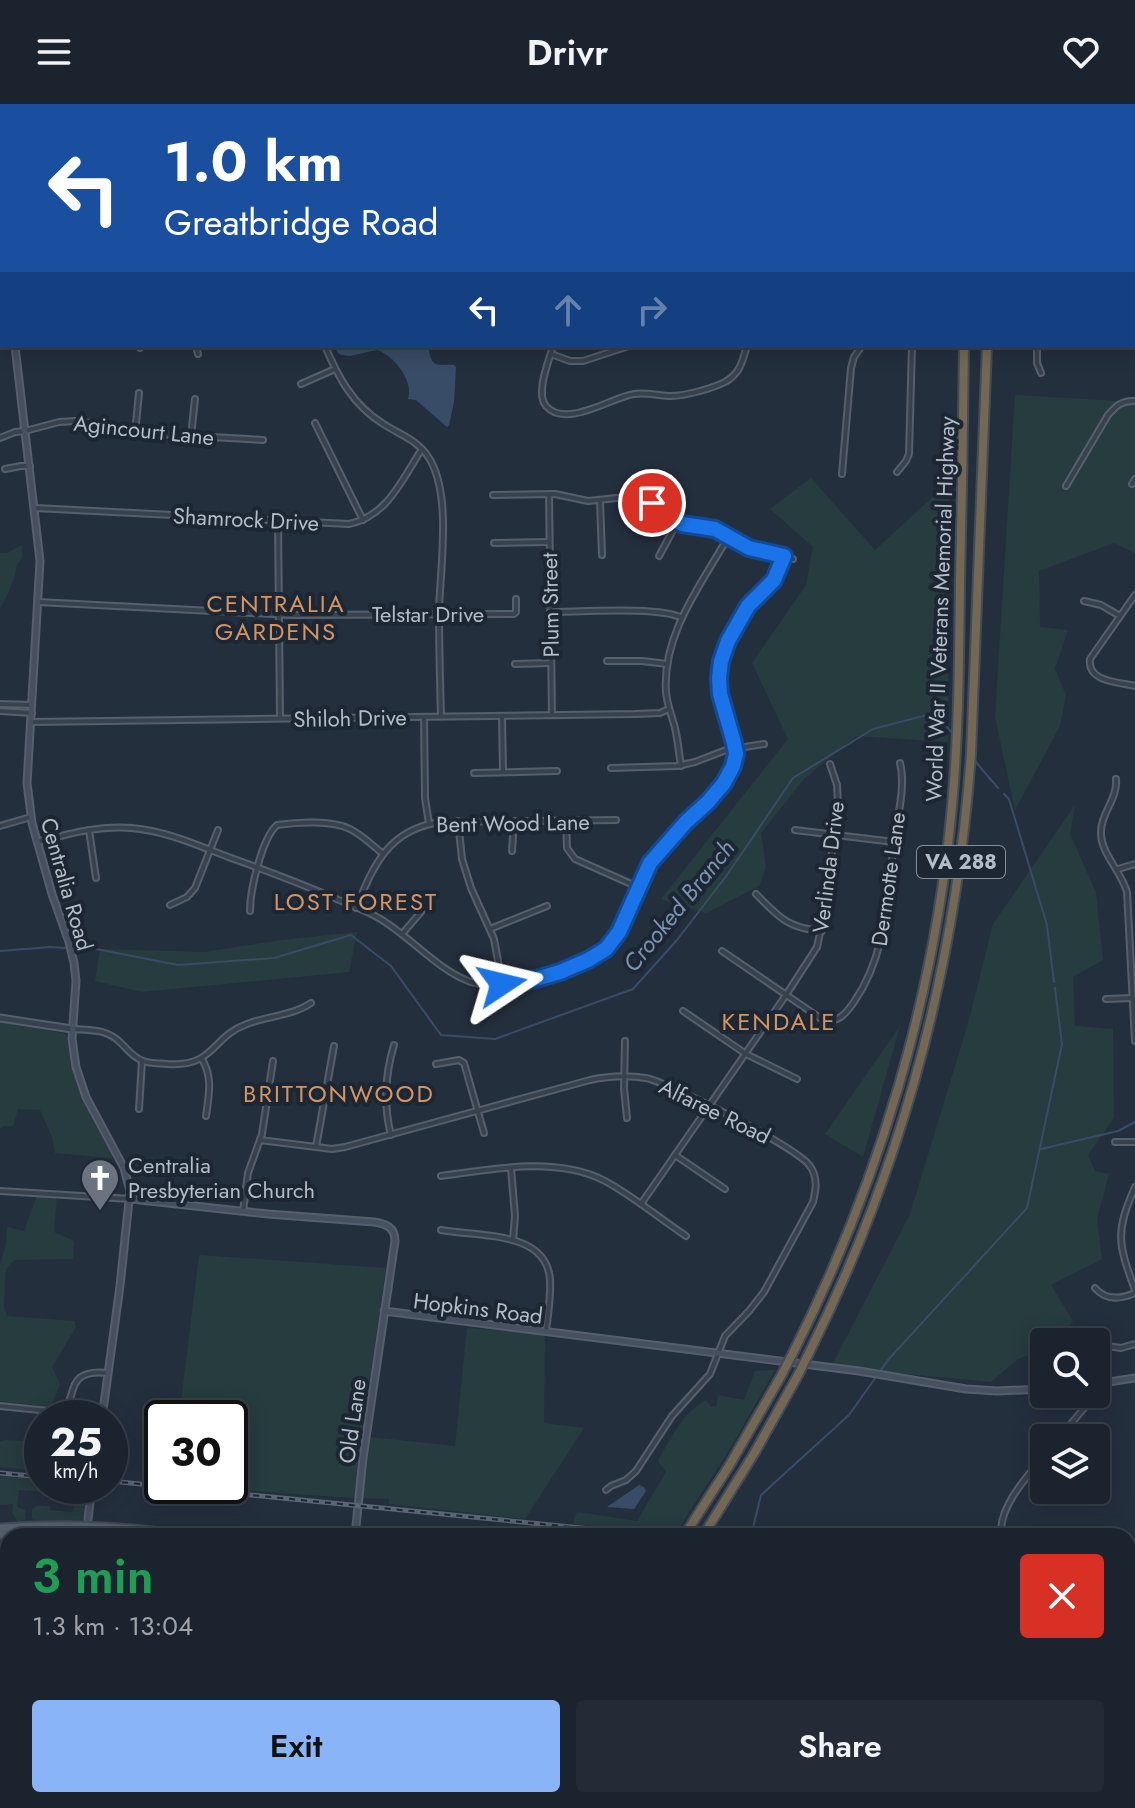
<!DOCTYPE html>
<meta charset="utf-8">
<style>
:root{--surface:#1b232e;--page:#242b36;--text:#f1f3f6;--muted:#a0a4aa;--line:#39404a;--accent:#8ab4f8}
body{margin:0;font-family:Jost,sans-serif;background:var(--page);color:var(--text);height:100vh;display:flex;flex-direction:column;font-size:30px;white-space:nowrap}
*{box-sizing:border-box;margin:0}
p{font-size:26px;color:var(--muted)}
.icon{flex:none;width:44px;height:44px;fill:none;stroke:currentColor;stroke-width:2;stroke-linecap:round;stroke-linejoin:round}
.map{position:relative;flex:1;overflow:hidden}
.panel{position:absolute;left:0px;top:1424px;width:1136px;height:280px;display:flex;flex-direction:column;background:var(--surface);border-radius:24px 24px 0 0;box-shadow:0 4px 20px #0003,0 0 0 2px var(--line)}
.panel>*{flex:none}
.top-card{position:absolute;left:0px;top:0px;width:1136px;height:244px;box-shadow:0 4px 20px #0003,0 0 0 2px var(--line);background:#1a4fa0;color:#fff;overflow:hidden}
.fabs{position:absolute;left:1030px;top:1224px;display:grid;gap:16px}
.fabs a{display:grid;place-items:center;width:80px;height:80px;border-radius:8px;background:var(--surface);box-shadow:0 4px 20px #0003,0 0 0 2px var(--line);font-size:40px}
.speed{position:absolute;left:24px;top:1296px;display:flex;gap:16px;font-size:40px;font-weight:700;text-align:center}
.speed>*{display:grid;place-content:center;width:104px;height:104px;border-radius:50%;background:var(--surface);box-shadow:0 4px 20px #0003,0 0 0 2px var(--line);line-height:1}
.speed small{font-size:20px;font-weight:400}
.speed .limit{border:4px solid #111;border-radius:12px;background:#fff;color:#111}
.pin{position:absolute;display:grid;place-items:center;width:68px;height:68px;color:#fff;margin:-34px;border:4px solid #fff;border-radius:50%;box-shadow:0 2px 8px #0007}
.me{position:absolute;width:88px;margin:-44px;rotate:80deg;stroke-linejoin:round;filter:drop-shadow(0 0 6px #0008)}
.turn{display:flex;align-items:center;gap:28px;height:168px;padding:0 32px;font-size:36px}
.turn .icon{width:104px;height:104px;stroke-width:2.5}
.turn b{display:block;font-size:56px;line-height:68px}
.lanes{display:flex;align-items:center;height:76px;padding:0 32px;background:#0003;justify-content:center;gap:40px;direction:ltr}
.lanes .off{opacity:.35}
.round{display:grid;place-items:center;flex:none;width:84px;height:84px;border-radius:8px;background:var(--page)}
.summary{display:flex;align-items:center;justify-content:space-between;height:136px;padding:0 32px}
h1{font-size:48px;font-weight:600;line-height:60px;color:#1e9e55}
.button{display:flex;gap:16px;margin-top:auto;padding:16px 32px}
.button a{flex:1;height:92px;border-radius:8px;background:var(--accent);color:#111;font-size:32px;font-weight:600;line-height:92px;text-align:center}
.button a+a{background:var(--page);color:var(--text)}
header{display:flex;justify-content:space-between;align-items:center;height:104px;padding:0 32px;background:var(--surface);font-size:36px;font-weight:600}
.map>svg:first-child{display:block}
.green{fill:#263c3f}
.water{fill:#394c67}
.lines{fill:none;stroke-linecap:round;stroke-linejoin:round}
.stream{stroke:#394c67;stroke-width:2}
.minor-casing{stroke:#565f6c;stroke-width:8}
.tertiary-casing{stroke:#565f6c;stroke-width:9}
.secondary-casing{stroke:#565f6c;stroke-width:9}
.primary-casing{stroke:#414a57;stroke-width:11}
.motorway-casing{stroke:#434c59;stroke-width:12}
.minor{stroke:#38414e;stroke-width:4}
.tertiary{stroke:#38414e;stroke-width:5}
.secondary{stroke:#465061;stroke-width:5}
.primary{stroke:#56606e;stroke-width:7}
.motorway{stroke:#746855;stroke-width:8}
.rail-casing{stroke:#5a6575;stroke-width:5}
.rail{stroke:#1d2633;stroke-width:2;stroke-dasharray:6;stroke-linecap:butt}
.motorway-bridge-casing{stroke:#434c59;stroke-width:12;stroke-linecap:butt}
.motorway-bridge{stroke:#746855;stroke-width:8}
.route-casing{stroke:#114b97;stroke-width:20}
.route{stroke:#1a73e8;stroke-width:14}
.labels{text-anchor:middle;stroke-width:8;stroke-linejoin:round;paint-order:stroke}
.shield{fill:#1d2633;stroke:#878f9c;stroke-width:2}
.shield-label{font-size:20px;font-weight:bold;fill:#b4bcc9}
.street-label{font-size:22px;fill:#b4bcc9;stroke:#1d2633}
.poi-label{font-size:22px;fill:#b4bcc9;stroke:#1d2633;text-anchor:start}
.neighbourhood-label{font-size:24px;letter-spacing:2px;fill:#d59563;stroke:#1d2633}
.water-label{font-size:24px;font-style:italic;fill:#7c92b1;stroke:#1d2633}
</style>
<header><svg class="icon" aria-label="menu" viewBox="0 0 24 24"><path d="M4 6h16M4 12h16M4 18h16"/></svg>Drivr<svg class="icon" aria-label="heart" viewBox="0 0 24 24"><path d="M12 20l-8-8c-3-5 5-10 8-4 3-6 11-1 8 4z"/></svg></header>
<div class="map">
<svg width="1135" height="1704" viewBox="0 0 1135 1704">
<rect width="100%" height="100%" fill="#242f3e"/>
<g class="green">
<polygon points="0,0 144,0 149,2 2,2 2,150 0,151"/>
<polygon points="1015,291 1135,298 1135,449 1114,439 1039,467 1040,523 1068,526 1055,565 1066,591 1060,622 1015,706 995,613"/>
<polygon points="811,374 875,446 949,378 948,638 856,632 804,675 761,729 766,764 759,782 706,809 661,795 788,635 752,559 806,481 813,443 770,405"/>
<polygon points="22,441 22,454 17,461 15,472 8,490 0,504 0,449 7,449"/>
<polygon points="1075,701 1070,730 1096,788 1103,856 1073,873 1075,922 1113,925 1114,1014 1088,1051 1095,1067 1109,1070 1097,1115 1102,1155 1051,1181 1073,1217 1058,1238 1044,1238 1044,1246 1018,1255 991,1278 831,1263 910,1110 969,916 993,820"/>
<polygon points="357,828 349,868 142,888 95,877 100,845 204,848 281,836"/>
<polygon points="0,916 66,930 78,984 91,1013 115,1053 110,1054 55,1049 52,1033 40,1006 18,1005 13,1022 3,1022 0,1025"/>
<polygon points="900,922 863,1053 825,1030"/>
<polygon points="37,1091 57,1092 54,1128 74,1137 73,1155 14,1156 6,1165 4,1203 7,1212 74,1217 76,1223 52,1263 60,1280 51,1303 0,1297 0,1161 6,1140 7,1123 24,1127"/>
<polygon points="199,1151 386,1164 361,1332 455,1342 467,1224 545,1229 544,1319 584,1324 525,1415 389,1400 389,1395 353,1394 185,1382 230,1382 230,1314 179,1314"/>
<path d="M775,1266L728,1348L675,1430L573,1420L577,1408L637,1417L666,1368L658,1357C670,1335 684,1307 706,1296L711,1303L716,1302L718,1291L744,1296L755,1267Z"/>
<polygon points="42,1327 42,1367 0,1363 0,1338 6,1336 24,1337"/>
<polygon points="0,1372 42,1376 42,1382 65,1382 67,1388 52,1387 50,1388 45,1388 43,1397 42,1388 19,1386 17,1403 25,1406 26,1414 23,1419 19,1420 12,1408 13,1400 0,1401"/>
<path d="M74,1382L86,1383L88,1385L85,1411L82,1416C73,1420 41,1418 32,1415V1405L36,1402H50V1406L72,1408L74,1401L71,1396L74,1394Z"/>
<polygon points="7,1433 7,1458 3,1458 1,1468 5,1491 8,1493 8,1573 0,1589 0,1434"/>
</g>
<g class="water">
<path d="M335,242H428C432,265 435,260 454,261L456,263L454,298L449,321L447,323L416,296L408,295C414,278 395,252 377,246L350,252L341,251L337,248Z"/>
<polygon points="639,1381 644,1383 646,1387 634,1405 607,1403"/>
</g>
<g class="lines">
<g class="stream">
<polyline points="975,657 998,684"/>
<polyline points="1004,690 1009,695 1047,821 1054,878"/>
<polyline points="0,847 50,843 65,844 76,841 178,861 274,854 351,831 391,862 441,931 495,935 633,885 677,836 727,771 793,674 873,625 931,610 941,615 952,629"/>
<polyline points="1041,1045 1118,1027 1135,1018"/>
<polyline points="751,1432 761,1391 849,1311 888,1256 1027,1104 1062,940 1055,884"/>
</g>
<defs>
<g id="minor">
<polyline points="344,0 345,2"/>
<polyline points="235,2 235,0"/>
<polyline points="405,2 408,0"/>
<polyline points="522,2 523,0"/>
<polyline points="590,2 591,0"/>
<polyline points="686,2 686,0"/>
<polyline points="691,2 691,0"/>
<polyline points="947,2 947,0"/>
<polyline points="1134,43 1135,43"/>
<polyline points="1134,136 1135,135"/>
<polyline points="1134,240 1135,241"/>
<polyline points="138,242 140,244"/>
<polyline points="196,242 198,250"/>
<path d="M325,242C338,273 353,301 382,319C398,330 416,335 427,351C453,387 440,464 439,507C439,542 440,577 441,612"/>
<path d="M553,242C549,257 535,289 546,302C566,325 612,293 634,290C647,288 659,292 671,292C686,292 713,284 725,278C741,269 742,257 747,242"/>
<polyline points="1037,242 1037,259 1041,269"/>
<polyline points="551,250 570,257 583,257 629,242"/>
<polyline points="301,280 335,265"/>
<polyline points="315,319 363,416"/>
<polyline points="135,329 139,289"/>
<polyline points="191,332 195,295"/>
<polyline points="0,334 15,328 25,327 59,318 75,317 90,319 121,328 263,336"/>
<polyline points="5,365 21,362 30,362"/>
<polyline points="897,368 906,357 909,350 912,242"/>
<polyline points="842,370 851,264 854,253 862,242"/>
<polyline points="1132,380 1135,375"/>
<path d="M1066,382L1108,311C1116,302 1122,296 1135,297"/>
<polyline points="549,390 552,611"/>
<polyline points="493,391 555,390 588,397 626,393 640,394 656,401 682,420 715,425 743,442 793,455"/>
<polyline points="600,397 602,451"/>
<path d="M35,404L349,420C388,412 402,375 422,345"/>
<polyline points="278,417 280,614"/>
<polyline points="494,439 549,438"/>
<polyline points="659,452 678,417"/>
<path d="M1135,491L1090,555C1087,578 1118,578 1135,582"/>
<polyline points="1084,497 1101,501 1120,512"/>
<polyline points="38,498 291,511 514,510 516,508 516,495"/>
<path d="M550,508C579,508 661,502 682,514"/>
<polyline points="607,557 642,557 667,560"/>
<polyline points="515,560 551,559"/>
<polyline points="0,600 32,601"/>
<polyline points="0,607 32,609"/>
<polyline points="502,612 503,668"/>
<polyline points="424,613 425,694 429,720"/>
<polyline points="31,618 635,610 660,609 669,605"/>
<path d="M681,662C679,650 678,637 675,624C672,612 667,601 666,588C662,530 701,481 728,433"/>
<polyline points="611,664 677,662 695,658 726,646 764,640"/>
<polyline points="474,669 557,667"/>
<path d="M1116,675C1118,695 1100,710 1101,730C1102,751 1121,767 1127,788L1135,937"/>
<polyline points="458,717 462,755 471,784 494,835 502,879"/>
<polyline points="566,717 567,744 575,755 638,783"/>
<polyline points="0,722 31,713"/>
<polyline points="89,726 96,774"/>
<polyline points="795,726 894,738"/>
<path d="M37,738C68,730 100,721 132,724C167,727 199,742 231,754C265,766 299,779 332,793C347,800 363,805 377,813C408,830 438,867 471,878C502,888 579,867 604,846C630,824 633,784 652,756C664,741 678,724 693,711C708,697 723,685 732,666C741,645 730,627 724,608C718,588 717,567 724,548C730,532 739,514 749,500C756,492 765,487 772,479C779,472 781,462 784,452"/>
<polyline points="512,747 514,717"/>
<polyline points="1118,765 1135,760"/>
<path d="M756,790C779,813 787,824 822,827"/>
<polyline points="170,801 187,793 195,784 218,726"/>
<path d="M356,804C374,760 389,725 441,718L616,716"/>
<path d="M250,807C250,786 262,734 277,721C297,718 332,716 350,725C362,731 372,741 382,749"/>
<polyline points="490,825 547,802"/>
<polyline points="402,830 421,808"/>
<path d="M722,847L820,914C837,921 845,911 854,898C887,850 887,794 894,738C897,715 906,682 900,659"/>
<polyline points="1106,895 1133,894"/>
<polyline points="683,907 746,950 797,975"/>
<path d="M73,925C87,926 103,925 115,934C125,941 131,953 143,957C151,960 160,959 168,960C215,963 211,933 247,920C267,912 292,912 311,899"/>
<polyline points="625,937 624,984 627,1014"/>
<path d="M202,955C213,974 209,990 206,1012"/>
<polyline points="436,960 459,956 464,959 484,1029"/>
<polyline points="139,1005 142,957"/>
<path d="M391,1031C383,1000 385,971 394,941"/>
<path d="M260,1036L332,1045L345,1043L590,976C609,972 627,971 646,974C670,979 798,1044 810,1062C818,1073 816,1086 813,1098L764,1188L749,1207L725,1232L710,1270L672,1312L636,1367L626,1376L611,1382L606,1386"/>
<polyline points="1115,1038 1135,1038"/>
<polyline points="316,1043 334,942"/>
<polyline points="675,1051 725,1085"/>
<polyline points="511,1064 515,1112 513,1136"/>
<path d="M441,1072C492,1065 557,1052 605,1077C633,1092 659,1114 686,1132"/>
<path d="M1135,1083C1115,1129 1118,1139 1135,1186"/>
<polyline points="0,1087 131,1095"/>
<polyline points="641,1100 786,891 817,843 825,805 838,700 837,681 830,660"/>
<polyline points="243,1107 248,1069 262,1030 273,957"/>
<path d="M441,1126C478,1133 547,1126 550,1176C551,1193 548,1210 546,1227"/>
<path d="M1095,1184C1106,1197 1121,1195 1135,1189"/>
<polyline points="1107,1242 1121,1244 1135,1240"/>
<path d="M0,1302L59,1308C81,1298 60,1264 108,1269"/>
<polyline points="1059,1334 1096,1290"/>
<path d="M1002,1432C996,1406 1028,1371 1044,1352"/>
<polyline points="1128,1623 1135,1621"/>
<polyline points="269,1696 270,1704"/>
<polyline points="1010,1696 1010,1704"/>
<polyline points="1123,1696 1123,1704"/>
</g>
<g id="tertiary">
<polyline points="478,0 480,2"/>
<polyline points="1090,0 1102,2"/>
<polyline points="874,2 880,0"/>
<polyline points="1124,2 1124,0"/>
<polyline points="1134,7 1135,8"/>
<polyline points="0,914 72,925"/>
<polyline points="0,1593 8,1577"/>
</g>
<g id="secondary">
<polyline points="0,173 2,182"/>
<polyline points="15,242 40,457 27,679 32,719 52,790 69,838 74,859 76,877 72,935 76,963 86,993 124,1064 130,1087 120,1182 102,1314"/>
<path d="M131,1095L268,1110L374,1118C386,1120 395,1123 395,1137L363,1354L355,1432"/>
<polyline points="384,1207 859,1267 966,1285 997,1287 1044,1285"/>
<polyline points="1096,1280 1135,1274"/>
<polyline points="87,1424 92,1382"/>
</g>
<g id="primary">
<path d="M0,1424C63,1419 126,1422 189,1432"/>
<polyline points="0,1431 45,1429 128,1432"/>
<polyline points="532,1696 539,1704"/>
<polyline points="546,1696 553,1704"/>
</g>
<g id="motorway">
<polyline points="966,2 966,0"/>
<polyline points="995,2 995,0"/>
<path d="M795,1245C880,1076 935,891 952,702C959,627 959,553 960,478C962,399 963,321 964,242"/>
<path d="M809,1249C903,1061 956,859 971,650L987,242"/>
<polyline points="684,1432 729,1362 781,1272"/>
<polyline points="703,1432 755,1348 797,1273"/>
<polyline points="406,1704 407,1696"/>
<polyline points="484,1704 490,1696"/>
<polyline points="502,1704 509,1696"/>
<polyline points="626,1704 627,1696"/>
</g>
</defs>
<use href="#minor" class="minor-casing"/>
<use href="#tertiary" class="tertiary-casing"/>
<use href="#secondary" class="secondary-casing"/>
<use href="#primary" class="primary-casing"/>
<use href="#motorway" class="motorway-casing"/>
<use href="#minor" class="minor"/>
<use href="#tertiary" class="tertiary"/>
<use href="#secondary" class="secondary"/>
<use href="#primary" class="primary"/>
<use href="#motorway" class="motorway"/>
<defs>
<g id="rail">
<polyline points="0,1369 42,1373"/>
<polyline points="110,1377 662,1432"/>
<polyline points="1128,1481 1135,1481"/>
<polyline points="832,1696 837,1704"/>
</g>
</defs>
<use href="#rail" class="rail-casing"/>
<use href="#rail" class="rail"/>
<defs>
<g id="motorway-bridge">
<polyline points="781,1272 795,1245"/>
<polyline points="797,1273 809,1249"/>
</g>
</defs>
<use href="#motorway-bridge" class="motorway-bridge-casing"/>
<use href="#motorway-bridge" class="motorway-bridge"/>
</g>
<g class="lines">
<defs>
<polyline id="route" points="502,880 536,875 560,868 588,856 606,845 619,828 650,759 686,718 708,698 724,679 733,662 736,650 734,639 720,590 719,574 721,557 728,537 748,502 774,476 784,452 749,444 715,425 682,420 652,399"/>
</defs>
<use href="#route" class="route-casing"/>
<use href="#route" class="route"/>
</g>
<defs>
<symbol id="church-pin" viewBox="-11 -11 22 30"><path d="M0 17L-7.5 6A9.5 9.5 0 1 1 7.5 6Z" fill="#6b7280" stroke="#1d2633"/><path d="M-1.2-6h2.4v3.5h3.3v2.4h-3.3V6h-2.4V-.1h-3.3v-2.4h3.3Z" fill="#fff"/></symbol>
</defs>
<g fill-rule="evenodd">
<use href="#church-pin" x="78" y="1052" width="44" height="60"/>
</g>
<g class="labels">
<rect class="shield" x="917" y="742" width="88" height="32" rx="6"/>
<g class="shield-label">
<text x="961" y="765">VA 288</text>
</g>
<g class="street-label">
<text transform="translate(144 326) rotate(6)" y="8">Agincourt Lane</text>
<text transform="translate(246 415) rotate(3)" y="8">Shamrock Drive</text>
<text transform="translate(550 501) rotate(-91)" y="8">Plum Street</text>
<text transform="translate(940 505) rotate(-88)" y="8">World War II Veterans Memorial Highway</text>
<text x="428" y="518">Telstar Drive</text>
<text transform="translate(350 614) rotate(-1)" y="8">Shiloh Drive</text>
<text transform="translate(513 719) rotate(-1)" y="8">Bent Wood Lane</text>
<text transform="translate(828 763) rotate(-83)" y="8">Verlinda Drive</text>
<text transform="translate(888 775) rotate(-82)" y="8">Dermotte Lane</text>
<text transform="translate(67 780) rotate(74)" y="8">Centralia Road</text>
<text transform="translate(715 1007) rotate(26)" y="8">Alfaree Road</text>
<text transform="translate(478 1204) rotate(7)" y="8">Hopkins Road</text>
<text transform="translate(352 1317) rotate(-82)" y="8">Old Lane</text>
</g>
<g class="poi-label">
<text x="128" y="1069">Centralia<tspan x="128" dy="25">Presbyterian Church</tspan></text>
</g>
<g class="neighbourhood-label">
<text x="276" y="508">CENTRALIA<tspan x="276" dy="28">GARDENS</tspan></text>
<text x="356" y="806">LOST FOREST</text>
<text x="779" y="926">KENDALE</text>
<text x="339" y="998">BRITTONWOOD</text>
</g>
<g class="water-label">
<text transform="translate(679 802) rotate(-51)" y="8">Crooked Branch</text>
</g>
</g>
</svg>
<div class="fabs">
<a><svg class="icon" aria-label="search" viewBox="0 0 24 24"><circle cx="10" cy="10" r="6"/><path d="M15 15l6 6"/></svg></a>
<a><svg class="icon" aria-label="layers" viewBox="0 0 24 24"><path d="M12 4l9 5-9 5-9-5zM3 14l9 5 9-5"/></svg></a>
</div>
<div class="speed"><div>25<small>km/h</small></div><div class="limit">30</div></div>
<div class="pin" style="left:652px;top:399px;background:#d93025"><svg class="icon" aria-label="arrive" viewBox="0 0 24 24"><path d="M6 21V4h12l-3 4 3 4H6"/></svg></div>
<svg class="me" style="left:502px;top:880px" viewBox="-20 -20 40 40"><path d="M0-17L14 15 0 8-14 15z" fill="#1a73e8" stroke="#fff" stroke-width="4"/></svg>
<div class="top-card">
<div class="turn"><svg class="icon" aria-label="left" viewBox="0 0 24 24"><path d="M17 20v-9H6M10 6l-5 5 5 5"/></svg><div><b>1.0 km</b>Greatbridge Road</div></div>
<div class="lanes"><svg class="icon" aria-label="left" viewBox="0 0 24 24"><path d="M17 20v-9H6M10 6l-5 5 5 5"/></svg><svg class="icon off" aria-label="ahead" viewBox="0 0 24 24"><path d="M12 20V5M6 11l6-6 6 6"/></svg><svg class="icon off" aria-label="right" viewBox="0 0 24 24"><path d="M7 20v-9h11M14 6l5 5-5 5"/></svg></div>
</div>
<section class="panel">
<div class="summary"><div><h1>3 min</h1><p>1.3 km · 13:04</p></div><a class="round" style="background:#d93025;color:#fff"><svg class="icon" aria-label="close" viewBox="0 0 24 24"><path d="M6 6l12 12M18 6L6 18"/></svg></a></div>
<div class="button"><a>Exit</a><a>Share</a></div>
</section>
</div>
